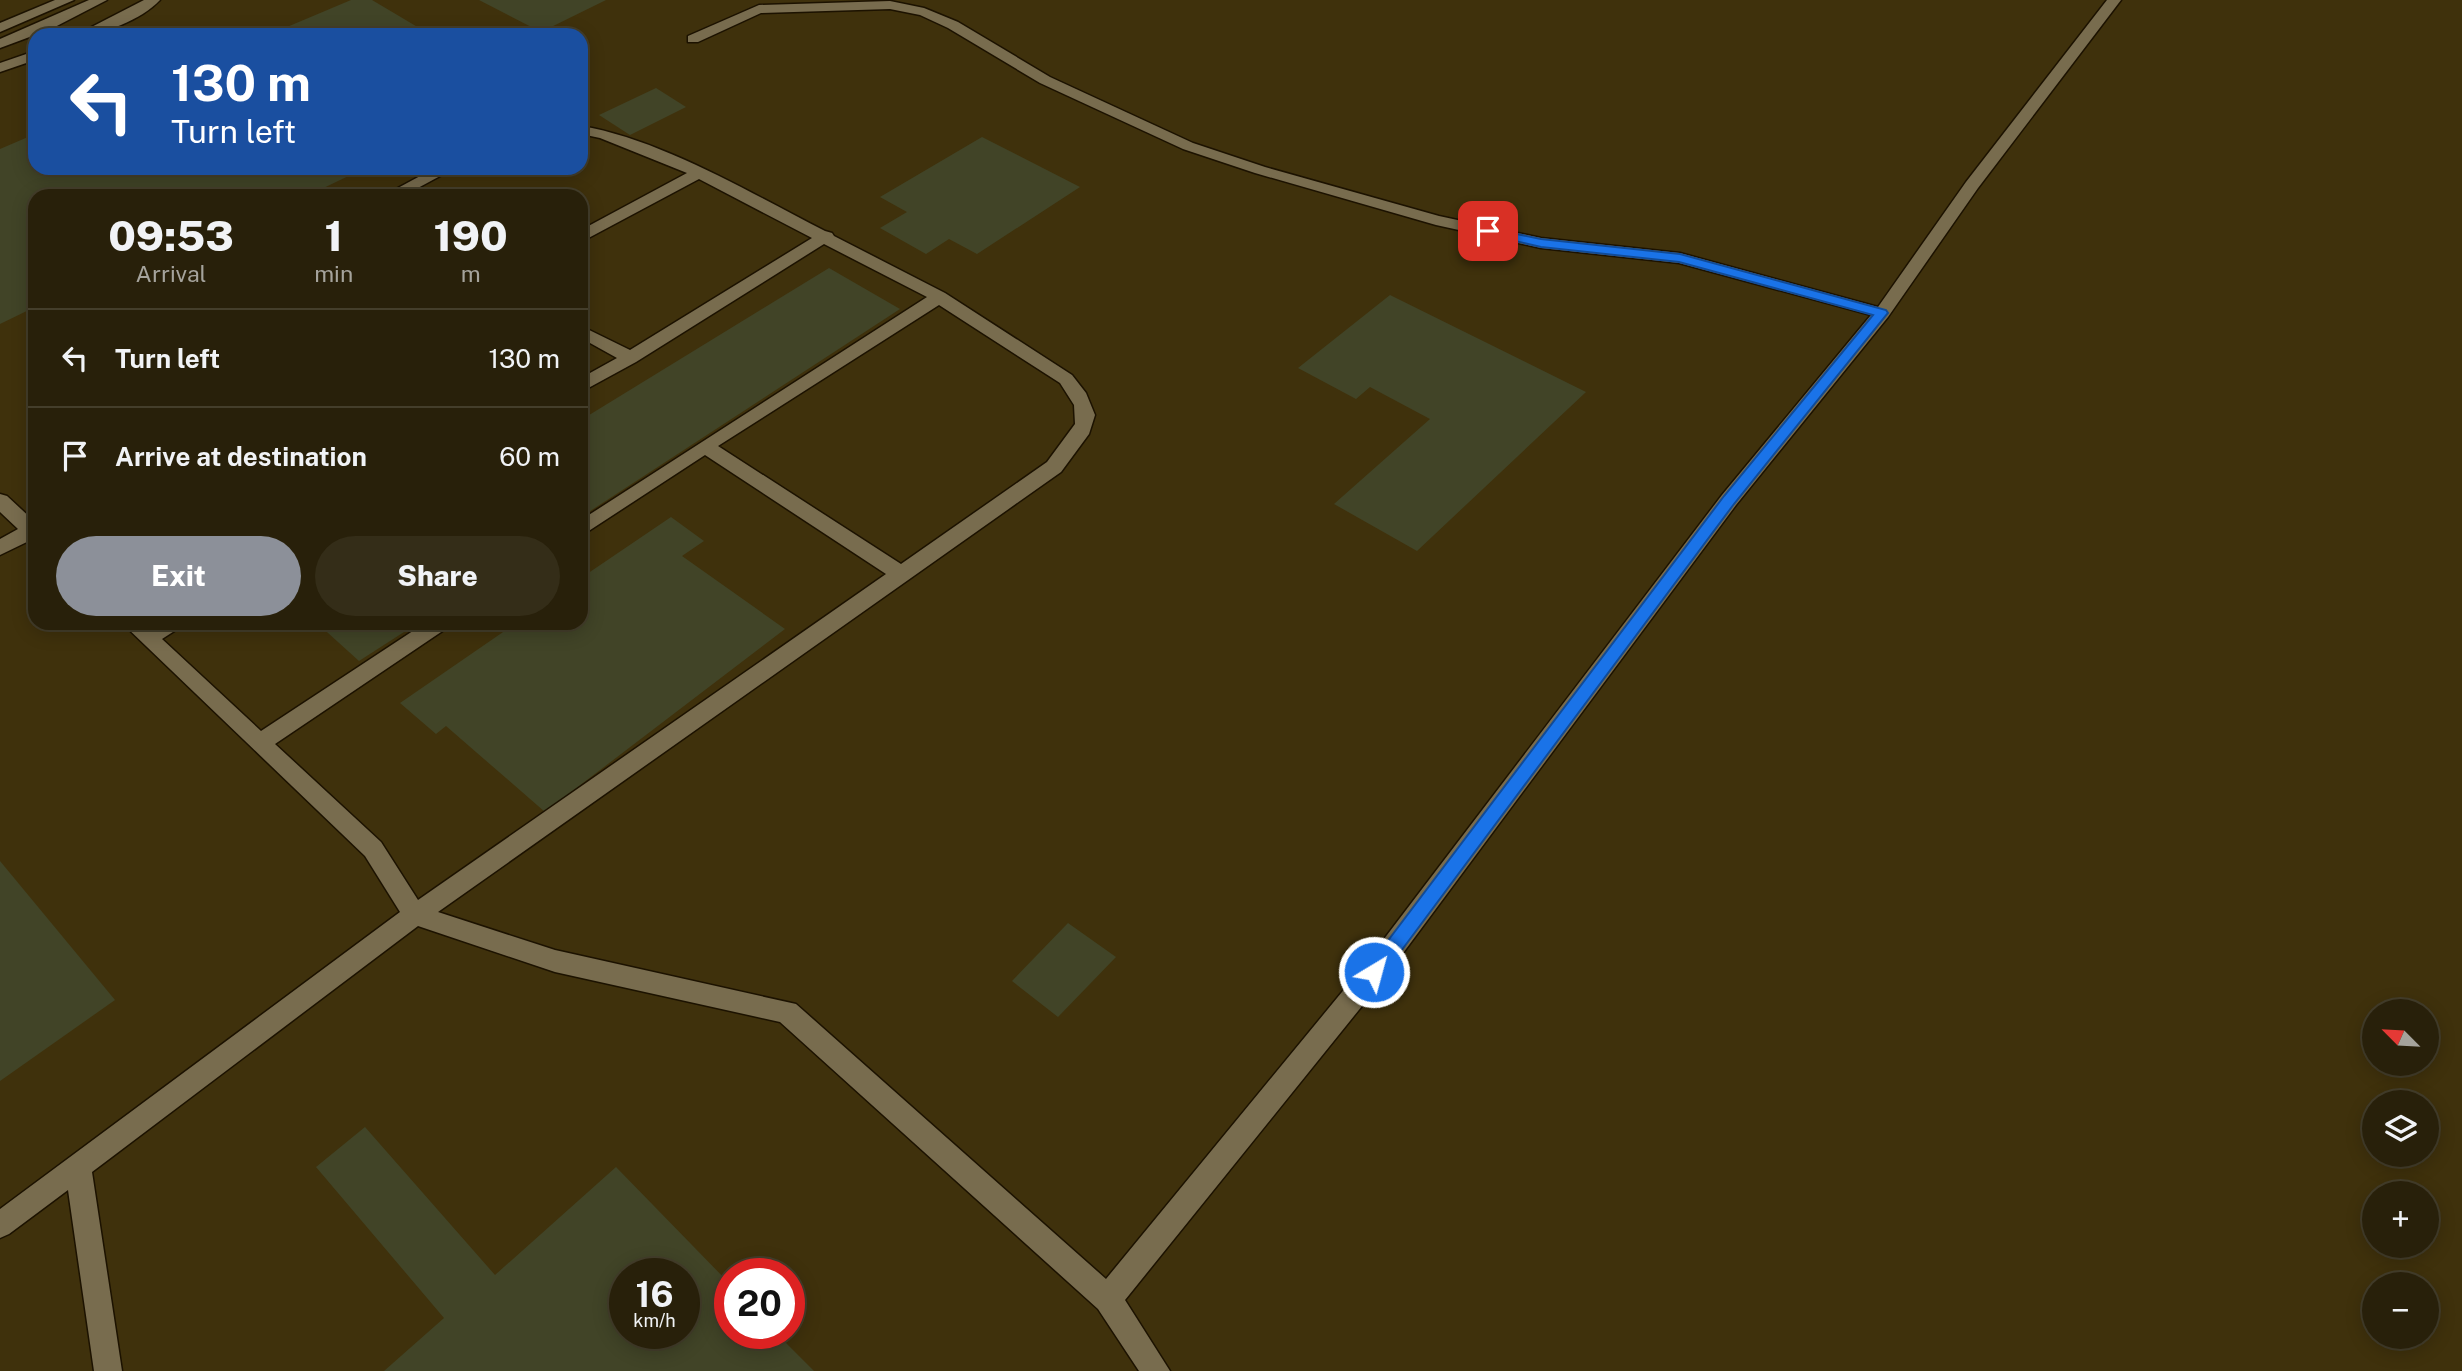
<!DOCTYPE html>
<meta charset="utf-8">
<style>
:root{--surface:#28200a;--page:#342d18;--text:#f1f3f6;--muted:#a5a39c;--line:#443e2b;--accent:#8c9099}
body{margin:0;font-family:"Public Sans",sans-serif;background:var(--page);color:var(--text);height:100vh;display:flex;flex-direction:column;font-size:26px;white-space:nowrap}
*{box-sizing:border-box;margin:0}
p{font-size:23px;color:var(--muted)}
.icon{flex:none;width:38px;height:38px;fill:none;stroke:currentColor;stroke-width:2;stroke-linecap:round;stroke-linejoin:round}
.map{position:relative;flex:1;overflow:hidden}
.sheet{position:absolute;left:28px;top:189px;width:560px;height:441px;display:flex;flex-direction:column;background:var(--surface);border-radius:21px;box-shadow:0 4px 18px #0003,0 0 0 2px var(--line)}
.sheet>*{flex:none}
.banner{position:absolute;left:28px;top:28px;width:560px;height:147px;border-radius:21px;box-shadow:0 4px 18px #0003,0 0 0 2px var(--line);background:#1a4fa0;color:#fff;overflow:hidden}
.needle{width:46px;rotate:294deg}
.fabs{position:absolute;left:2362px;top:999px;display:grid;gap:14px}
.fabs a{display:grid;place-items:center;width:77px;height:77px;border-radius:50%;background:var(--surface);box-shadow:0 4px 18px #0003,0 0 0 2px var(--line);font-size:35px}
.speed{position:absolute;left:609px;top:1258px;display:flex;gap:14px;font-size:35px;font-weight:700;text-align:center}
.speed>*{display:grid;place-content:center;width:91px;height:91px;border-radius:50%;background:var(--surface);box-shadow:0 4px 18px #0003,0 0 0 2px var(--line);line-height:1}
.speed small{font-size:18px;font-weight:400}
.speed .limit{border:10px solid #d22;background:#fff;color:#111}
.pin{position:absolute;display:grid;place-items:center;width:60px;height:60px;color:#fff;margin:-30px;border-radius:14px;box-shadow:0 4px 10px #0006}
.me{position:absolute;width:77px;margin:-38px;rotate:37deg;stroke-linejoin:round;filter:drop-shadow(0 0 5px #0008)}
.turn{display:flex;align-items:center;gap:24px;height:147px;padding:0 28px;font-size:32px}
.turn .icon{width:91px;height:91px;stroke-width:2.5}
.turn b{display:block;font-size:49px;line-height:60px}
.eta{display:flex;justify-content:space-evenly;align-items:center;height:119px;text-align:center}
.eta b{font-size:42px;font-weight:800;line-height:49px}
.button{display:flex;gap:14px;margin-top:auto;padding:14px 28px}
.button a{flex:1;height:80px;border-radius:42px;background:var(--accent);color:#fff;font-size:28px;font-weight:800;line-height:80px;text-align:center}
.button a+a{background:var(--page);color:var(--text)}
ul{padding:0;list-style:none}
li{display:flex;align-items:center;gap:21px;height:98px;padding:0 28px;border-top:2px solid var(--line)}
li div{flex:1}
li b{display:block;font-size:26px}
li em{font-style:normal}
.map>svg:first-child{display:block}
.built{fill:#3f310c;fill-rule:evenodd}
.building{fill:#414427;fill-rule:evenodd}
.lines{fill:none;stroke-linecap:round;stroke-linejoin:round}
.service-casing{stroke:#1c1200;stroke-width:3}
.service{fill:#786c4e;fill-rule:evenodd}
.route{fill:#1a73e8;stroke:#114b97;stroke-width:2}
</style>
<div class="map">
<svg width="2462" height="1371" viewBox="0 0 2462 1371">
<rect width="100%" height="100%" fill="#352a0e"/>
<path class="built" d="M0,0H2462V1371H0ZM35,35H581V168H35ZM35,196H581V623H35ZM2375,1012H2427V1064H2375ZM2375,1102H2427V1155H2375ZM2375,1194H2427V1246H2375ZM625,1274H684V1334H625ZM730,1274H789V1334H730ZM2375,1284H2427V1337H2375Z"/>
<g class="building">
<polygon points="351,0 372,0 431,35 268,35"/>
<polygon points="479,0 606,0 541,32"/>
<polygon points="656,88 686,107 630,135 599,115"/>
<polygon points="35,134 35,168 365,168 307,196 35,196 35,307 0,324 0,149"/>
<polygon points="982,137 1080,187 977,254 949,239 926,254 880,228 907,212 880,197"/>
<polygon points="829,268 900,309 581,517 581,420"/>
<polygon points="1390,295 1586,392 1417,551 1334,504 1430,419 1370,387 1356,399 1298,368"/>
<polygon points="671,517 704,541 682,556 785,629 545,812 446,726 436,734 400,703 516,623 581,623 581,578"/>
<polygon points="317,623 418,623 359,661"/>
<polygon points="0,861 115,1000 0,1081"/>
<polygon points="1068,923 1116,957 1058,1017 1012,981"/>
<path d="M365,1127L495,1275L616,1167L730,1284V1334H777L814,1371H384L444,1318L316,1167ZM625,1274H684V1334H625Z"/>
</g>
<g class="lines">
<defs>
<g id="service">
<polygon points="55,0 74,0 0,32 0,23"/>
<polygon points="89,0 107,0 51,29 0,48 0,39"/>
<path d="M144,0H160C141,20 103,35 76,35Z"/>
<path d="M2107,0H2121L1978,188L1888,317L1736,505L1383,980L1125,1300L1170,1371H1139L1098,1309L780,1022L555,972L418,926L92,1172L122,1371H94L68,1190L9,1234L0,1238V1209L400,912L365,856L122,623H145L149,627L155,623H182L179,628L162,639L261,731L425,623H450L447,628L275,744L381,842L418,900L886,574L705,455L581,536V520L927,297L824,244L636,362L581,392V378L617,358L581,338V326L630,350L812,238L699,179L581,242V230L687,173L600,138L581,134V126C661,139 752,194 825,231L832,233L834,236L945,293L1072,375L1086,393L1095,415L1089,434L1061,472L438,912L555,950L796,1004L1106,1279L1365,964L1722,495L1871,315L1679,263L1541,248L1436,225L1255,173L1183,149L1040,83L948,28L920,15L890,9L761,13L698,42H688V36L759,5L890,1L924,8L958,22L1050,77L1193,143L1265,167L1439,216L1541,238L1680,253L1878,307L1966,182ZM939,305L1060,383L1074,405L1075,424L1047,462L901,564L718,446Z"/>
<polygon points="35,51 35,60 0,72 0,63"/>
<polygon points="435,168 455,168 403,196 383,196"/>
<polygon points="0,494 7,496 35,522 35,541 31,540 0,555 0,539 18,529 0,512"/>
</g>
</defs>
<use href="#service" class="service-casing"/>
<use href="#service" class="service"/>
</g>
<polygon class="route" points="1488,228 1541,239 1680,254 1886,310 1888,313 1734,504 1381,978 1374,980 1368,978 1365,972 1368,967 1724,496 1873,315 1679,262 1541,247 1484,234 1484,229"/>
</svg>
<div class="fabs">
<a><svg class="needle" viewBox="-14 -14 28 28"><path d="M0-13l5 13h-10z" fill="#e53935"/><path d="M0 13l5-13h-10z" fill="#a5a39c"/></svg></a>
<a><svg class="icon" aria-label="layers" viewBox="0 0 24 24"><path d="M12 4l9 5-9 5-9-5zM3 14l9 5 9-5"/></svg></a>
<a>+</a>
<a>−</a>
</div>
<div class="speed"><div>16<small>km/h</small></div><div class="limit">20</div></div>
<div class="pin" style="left:1488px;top:231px;background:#d93025"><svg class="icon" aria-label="arrive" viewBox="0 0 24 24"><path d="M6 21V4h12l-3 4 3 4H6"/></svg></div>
<svg class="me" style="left:1374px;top:972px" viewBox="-20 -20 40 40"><circle r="17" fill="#1a73e8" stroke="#fff" stroke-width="3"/><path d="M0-11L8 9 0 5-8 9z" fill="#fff"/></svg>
<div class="banner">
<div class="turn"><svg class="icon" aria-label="left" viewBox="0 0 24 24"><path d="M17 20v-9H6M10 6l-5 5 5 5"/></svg><div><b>130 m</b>Turn left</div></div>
</div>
<section class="sheet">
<div class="eta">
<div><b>09:53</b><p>Arrival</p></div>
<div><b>1</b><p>min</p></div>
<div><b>190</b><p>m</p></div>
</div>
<ul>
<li><svg class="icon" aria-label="left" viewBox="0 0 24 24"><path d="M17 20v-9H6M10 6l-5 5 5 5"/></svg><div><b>Turn left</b></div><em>130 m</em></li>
<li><svg class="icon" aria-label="arrive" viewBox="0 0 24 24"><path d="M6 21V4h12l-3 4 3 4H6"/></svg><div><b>Arrive at destination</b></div><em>60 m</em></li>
</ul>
<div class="button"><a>Exit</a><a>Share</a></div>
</section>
</div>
